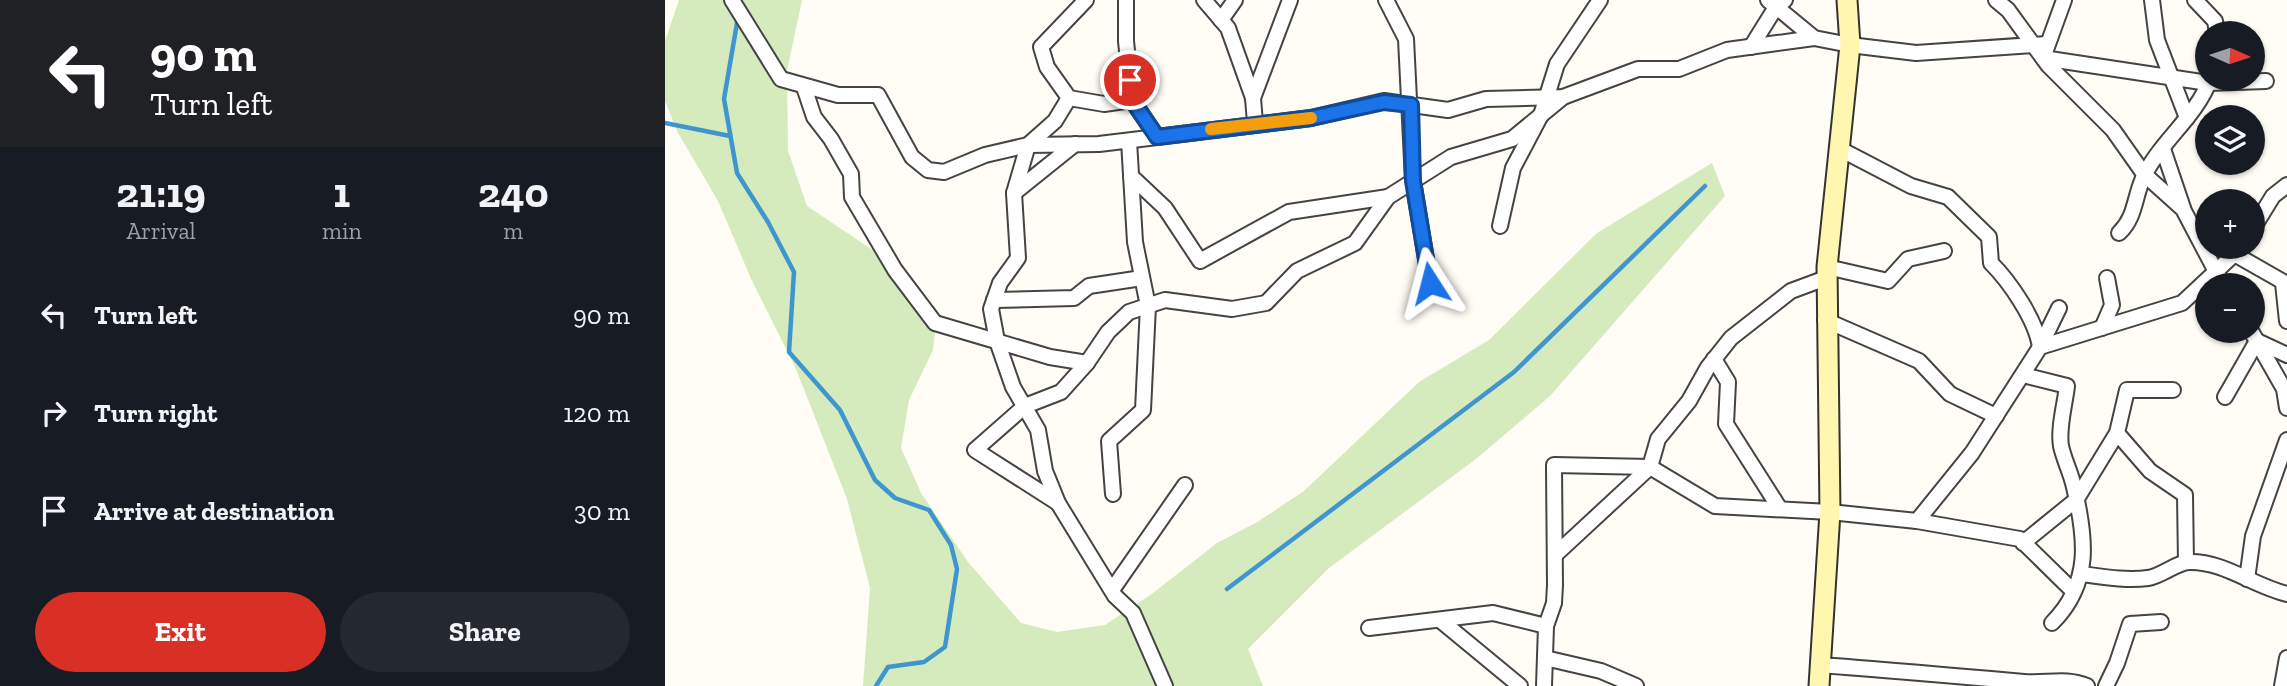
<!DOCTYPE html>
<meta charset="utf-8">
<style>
:root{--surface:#171b24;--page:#242831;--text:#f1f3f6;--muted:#9ea1a6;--accent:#d93025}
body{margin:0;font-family:"Zilla Slab",serif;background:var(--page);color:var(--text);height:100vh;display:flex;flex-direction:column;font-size:26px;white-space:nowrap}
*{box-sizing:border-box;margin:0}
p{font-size:23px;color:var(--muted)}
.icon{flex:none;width:38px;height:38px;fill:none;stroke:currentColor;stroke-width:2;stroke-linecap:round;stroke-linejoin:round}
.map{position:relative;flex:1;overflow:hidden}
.drawer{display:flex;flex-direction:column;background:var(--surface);width:665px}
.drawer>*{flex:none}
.banner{background:#202124;color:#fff;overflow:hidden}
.needle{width:46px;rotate:93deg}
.tools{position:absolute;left:1530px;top:21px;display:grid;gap:14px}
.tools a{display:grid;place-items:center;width:70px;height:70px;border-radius:50%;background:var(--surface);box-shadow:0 2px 5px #0004;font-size:35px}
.pin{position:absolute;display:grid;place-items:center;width:60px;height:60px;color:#fff;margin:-30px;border:4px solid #fff;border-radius:50%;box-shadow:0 2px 7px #0007}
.me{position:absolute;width:77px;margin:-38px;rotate:351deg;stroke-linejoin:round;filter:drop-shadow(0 0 5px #0008)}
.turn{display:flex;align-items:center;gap:24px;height:147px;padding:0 35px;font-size:32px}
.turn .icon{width:91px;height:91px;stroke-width:2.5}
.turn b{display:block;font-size:49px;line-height:60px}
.eta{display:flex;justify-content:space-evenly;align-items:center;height:119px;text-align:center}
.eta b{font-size:42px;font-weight:700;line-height:49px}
.primary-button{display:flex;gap:14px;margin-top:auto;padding:14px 35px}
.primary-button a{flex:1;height:80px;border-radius:42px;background:var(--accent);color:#fff;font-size:28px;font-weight:700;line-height:80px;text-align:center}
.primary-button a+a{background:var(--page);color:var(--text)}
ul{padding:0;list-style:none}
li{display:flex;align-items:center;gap:21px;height:98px;padding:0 35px}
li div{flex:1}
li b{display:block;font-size:26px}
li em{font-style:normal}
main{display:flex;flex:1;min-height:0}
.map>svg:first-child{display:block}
.green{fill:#d5ebbd}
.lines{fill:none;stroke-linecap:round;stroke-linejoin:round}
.stream{stroke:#3f96cf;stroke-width:4.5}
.street-casing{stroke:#444;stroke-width:18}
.secondary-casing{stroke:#333;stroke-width:23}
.street{stroke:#fff;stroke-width:14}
.secondary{stroke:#fff6b0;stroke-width:19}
.route-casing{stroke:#114b97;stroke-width:18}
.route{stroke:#1a73e8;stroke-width:12}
.slow{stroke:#f59e0b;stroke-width:12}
</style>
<main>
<section class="drawer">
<div class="banner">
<div class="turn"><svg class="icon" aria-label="left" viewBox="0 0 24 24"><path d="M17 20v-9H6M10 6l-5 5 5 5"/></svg><div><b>90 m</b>Turn left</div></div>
</div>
<div class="eta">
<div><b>21:19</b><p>Arrival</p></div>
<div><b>1</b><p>min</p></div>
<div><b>240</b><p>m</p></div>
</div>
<ul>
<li><svg class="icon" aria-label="left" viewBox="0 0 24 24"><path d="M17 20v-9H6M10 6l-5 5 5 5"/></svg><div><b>Turn left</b></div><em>90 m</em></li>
<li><svg class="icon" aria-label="right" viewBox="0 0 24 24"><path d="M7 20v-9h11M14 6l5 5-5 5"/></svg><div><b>Turn right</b></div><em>120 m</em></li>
<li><svg class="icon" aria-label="arrive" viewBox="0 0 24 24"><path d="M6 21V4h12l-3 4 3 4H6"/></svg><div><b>Arrive at destination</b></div><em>30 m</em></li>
</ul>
<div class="primary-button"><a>Exit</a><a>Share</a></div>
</section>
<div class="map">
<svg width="1622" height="686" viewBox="0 0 1622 686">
<rect width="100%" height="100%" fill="#fffdf5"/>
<polygon class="green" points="14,0 137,0 122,71 123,151 142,206 245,275 272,316 268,350 244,400 236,448 256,493 303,562 356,623 392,632 440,625 488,593 552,543 594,521 639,491 754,382 824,340 932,233 1047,163 1060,196 885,396 811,459 664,568 583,649 598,686 198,686 205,588 182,499 131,369 87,281 53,201 12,131 0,101 0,41"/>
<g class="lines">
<g class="stream">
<polyline points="73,17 59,99 72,173 103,222 129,272 124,352 175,410 210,480 230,498 264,510 286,545 292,569 280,647 259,662 223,667 211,686"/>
<polyline points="0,123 65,136"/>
<polyline points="562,589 849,372 1040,186"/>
</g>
<defs>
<g id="street">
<polyline points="67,0 116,79 173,95 213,95 247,157 263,170 279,172 320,155 363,145 434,144 492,137 646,118 719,101 783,110 821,99 898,97 973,69 1014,69 1062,50 1149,38"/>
<polyline points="421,0 376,47 382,67 404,98 439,104 467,100 492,137"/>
<polyline points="461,0 461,41 467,100"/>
<polyline points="539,0 563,28 588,98 590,123"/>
<polyline points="721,0 741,39 748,181 765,283"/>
<polyline points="1103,0 1149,38 1185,45 1251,53 1382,44"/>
<polyline points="1331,0 1343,10 1383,65 1448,130 1479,174 1518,209 1558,285"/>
<polyline points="1399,0 1378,58 1543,83 1601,81"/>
<polyline points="1487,0 1492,40 1522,118"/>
<polyline points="1530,0 1550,21 1552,33"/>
<polyline points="556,20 570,0"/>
<polyline points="1086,47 1111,7 1120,0"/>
<polyline points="139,87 149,117 166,139 186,174 187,197 230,270 270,323 385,357 422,363"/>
<polyline points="404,98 390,121 363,145 349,193 353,258 335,283 326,309 332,341 348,387 373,430 380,471 393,503 450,596 468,613 500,686"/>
<polyline points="588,98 625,0"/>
<path d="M1173,148L1246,186L1283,197L1324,237L1326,263C1345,282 1371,320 1375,347"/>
<polyline points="1498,149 1518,208"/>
<polyline points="466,176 500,208 535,261 624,212 723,197"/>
<polyline points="349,193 410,144"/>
<polyline points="835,226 848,168 876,115 892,64 935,0"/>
<polyline points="1587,230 1608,196 1622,185"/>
<path d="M1454,233C1472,216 1469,194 1480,174C1497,140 1532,116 1545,79"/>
<polyline points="1557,247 1622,284"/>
<polyline points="1162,267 1223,281 1243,259 1279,251"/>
<polyline points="1618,283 1622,321"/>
<polyline points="329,300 409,298 424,286 477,278"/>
<polyline points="1160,320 1254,361 1285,394 1331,416"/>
<polyline points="1437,328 1447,305 1442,278"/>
<polyline points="1586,331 1619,389 1622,408"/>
<polyline points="1375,347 1394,308"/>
<polyline points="1049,359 1063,382 1061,424 1115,509"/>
<path d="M1358,375L1402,386C1400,404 1393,428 1396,446C1399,460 1406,473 1409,487C1421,538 1427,583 1387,623"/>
<polyline points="1560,397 1592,341 1622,355"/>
<polyline points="1452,433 1485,471 1520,495 1521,562"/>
<polyline points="448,494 444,441 478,410 483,306 470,242 464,141"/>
<polyline points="393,503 310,450 360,406 396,392 422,363 443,332 464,312 500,300 567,309 601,303 632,271 690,243 723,197 786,157 847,139 898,97"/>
<polyline points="1252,521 1355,539 1408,591"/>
<polyline points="1358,543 1411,500 1452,433 1462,390 1508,390"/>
<polyline points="890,555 985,467 993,439 1024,401 1043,367 1066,338 1126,291 1161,278"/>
<path d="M1417,574C1439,577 1462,581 1483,578C1497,576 1510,563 1524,562C1559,561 1588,586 1622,594"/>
<polyline points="1582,579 1588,536 1622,440"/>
<polyline points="447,590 520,485"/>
<polyline points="775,620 855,686"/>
<polyline points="704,628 828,613 881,626"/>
<polyline points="880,658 936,671 971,686"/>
<path d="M1155,665C1223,670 1291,676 1359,682C1381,684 1401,677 1422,686"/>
<polyline points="879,686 881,626 889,603 890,585 889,465 985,467 1050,506 1165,512 1252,521 1307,453 1375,347 1517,303 1577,247"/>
<polyline points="1441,686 1452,663 1465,624 1496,622"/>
<polyline points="1617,686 1622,658"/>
</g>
<polyline id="secondary" points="1154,686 1165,512 1162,267 1185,45 1182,0"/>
</defs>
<use href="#street" class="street-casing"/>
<use href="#secondary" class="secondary-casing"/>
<use href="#street" class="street"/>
<use href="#secondary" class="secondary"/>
</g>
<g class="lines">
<defs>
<polyline id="route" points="465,80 467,100 492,137 646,118 719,102 746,105 748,181 765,283"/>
</defs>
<use href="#route" class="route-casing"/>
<use href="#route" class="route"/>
<polyline class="slow" points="546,129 646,118"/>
</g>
</svg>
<div class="tools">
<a><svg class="needle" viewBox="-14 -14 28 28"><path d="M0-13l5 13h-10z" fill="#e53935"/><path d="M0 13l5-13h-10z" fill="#9ea1a6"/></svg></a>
<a><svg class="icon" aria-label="layers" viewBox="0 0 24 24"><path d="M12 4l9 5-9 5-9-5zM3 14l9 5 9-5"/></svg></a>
<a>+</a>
<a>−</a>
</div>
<div class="pin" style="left:465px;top:80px;background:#d93025"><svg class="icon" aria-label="arrive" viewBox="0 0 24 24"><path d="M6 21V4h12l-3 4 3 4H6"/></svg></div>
<svg class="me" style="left:765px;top:283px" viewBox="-20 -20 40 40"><path d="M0-17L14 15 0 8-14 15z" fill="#1a73e8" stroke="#fff" stroke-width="4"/></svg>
</div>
</main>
